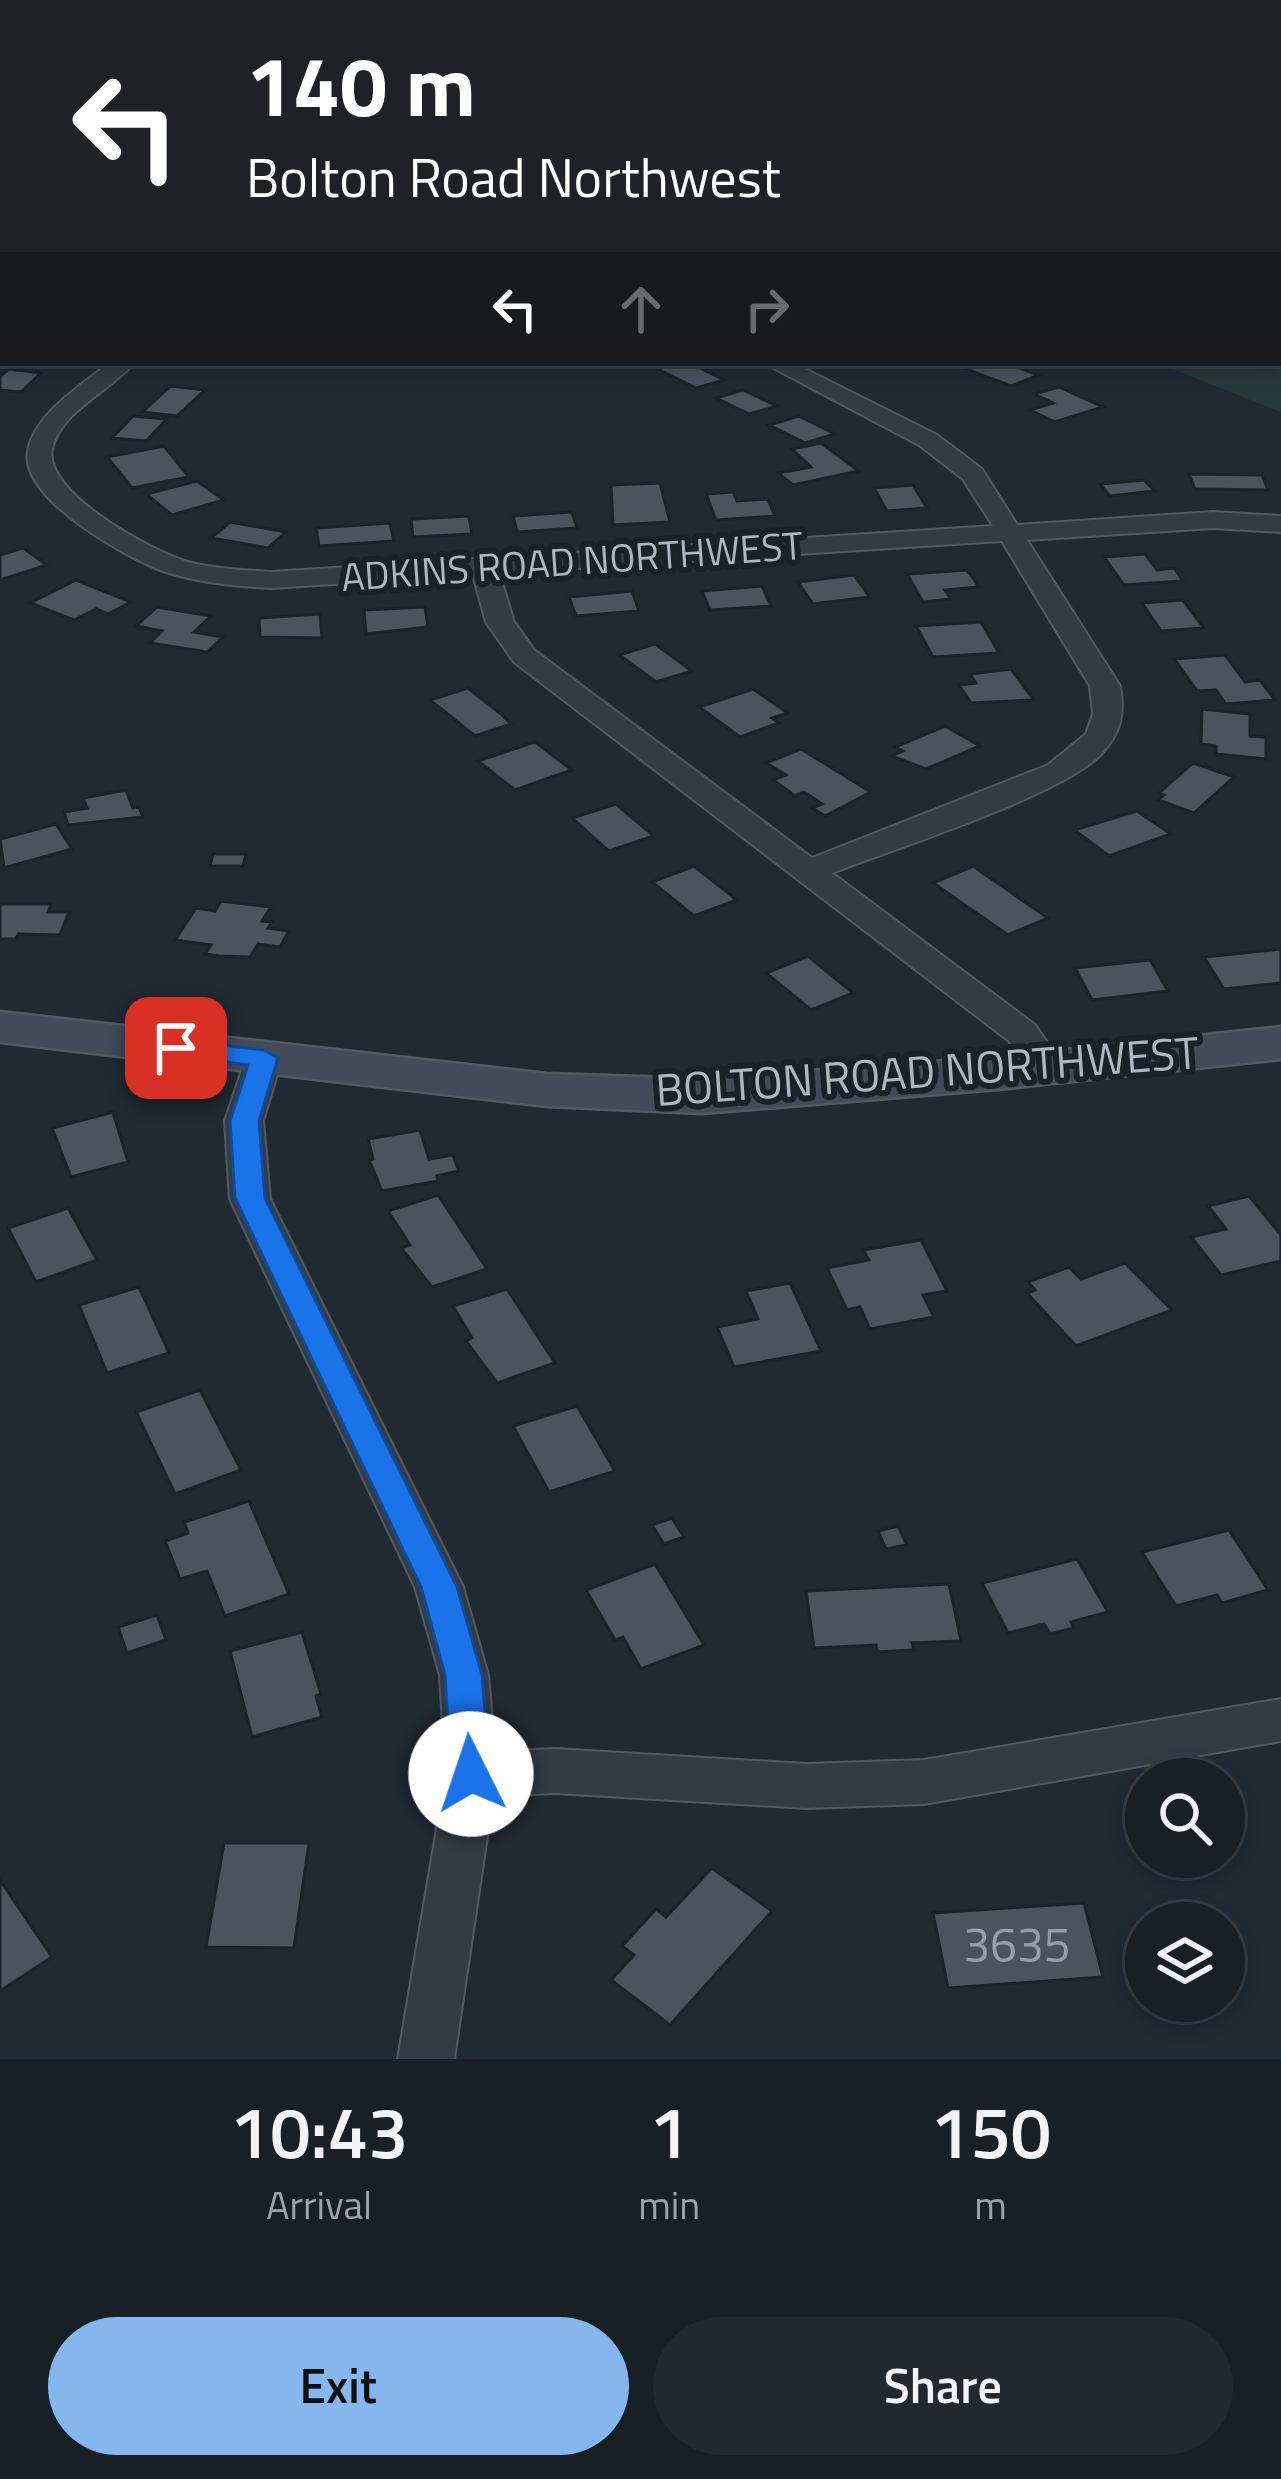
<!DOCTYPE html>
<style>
:root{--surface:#182026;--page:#21282e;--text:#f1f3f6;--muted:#9fa3a7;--line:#363e43;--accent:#85b6ee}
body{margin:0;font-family:"Titillium Web",sans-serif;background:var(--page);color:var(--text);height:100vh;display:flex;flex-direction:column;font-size:45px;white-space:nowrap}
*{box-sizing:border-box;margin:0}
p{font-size:39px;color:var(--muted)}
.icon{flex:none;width:66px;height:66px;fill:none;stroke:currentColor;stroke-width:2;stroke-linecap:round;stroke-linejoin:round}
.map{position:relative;height:2059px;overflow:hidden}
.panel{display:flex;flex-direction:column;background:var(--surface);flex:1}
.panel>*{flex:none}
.banner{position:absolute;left:0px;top:0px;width:1281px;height:366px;box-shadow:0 6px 18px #0003,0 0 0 3px var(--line);background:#202124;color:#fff;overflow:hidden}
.tools{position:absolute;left:1125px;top:1758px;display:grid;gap:24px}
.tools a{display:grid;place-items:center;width:120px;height:120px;border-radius:50%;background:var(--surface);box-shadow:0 6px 18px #0003,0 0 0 3px var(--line);font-size:60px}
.pin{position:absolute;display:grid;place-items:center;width:102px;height:102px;color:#fff;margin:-51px;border-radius:24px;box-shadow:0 6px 18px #0006}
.me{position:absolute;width:132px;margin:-66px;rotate:356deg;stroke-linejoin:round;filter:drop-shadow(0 0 9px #0008)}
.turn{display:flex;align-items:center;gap:42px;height:252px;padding:0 48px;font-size:54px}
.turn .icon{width:156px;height:156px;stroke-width:2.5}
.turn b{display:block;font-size:84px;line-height:102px}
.lanes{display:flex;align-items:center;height:114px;padding:0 48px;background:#0003;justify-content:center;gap:60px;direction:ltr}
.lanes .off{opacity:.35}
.eta{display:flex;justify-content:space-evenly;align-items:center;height:204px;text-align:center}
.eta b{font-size:72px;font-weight:600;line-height:84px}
.action{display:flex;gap:24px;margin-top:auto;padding:24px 48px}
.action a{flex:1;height:138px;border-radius:72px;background:var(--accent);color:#111;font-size:48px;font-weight:600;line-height:138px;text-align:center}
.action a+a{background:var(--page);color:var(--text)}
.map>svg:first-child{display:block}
.green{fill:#263938}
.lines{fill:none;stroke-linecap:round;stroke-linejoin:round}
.stream{stroke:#354759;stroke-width:6}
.building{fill:#49545f;stroke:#1b232b;stroke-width:3}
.street-casing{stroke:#515a62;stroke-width:4}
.secondary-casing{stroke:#515a62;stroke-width:5}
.street{fill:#333c44;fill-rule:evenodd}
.secondary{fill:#424b57;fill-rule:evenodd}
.route{fill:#1a73e8;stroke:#114b97;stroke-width:3}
.labels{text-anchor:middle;stroke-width:12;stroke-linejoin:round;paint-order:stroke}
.far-street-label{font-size:39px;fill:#adb7c1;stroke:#192129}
.street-label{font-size:45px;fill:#adb7c1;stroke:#192129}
.near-number-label{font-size:48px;fill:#949ea8}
</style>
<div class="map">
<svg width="1281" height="2059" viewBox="0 0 1281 2059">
<rect width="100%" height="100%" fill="#202a33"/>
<polygon class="green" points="1278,179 1281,180 1281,412 1157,363 1278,363"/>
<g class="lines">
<polyline class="stream" points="946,3 1026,0"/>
</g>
<g class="building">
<polygon points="673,363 690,363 724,380 696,388 656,368"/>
<polygon points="976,363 1006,363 1039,375 1011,386 963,368"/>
<polygon points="9,369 41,373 21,392 0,390 0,376"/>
<polygon points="171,386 205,390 177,416 142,412"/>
<polygon points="1059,387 1103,407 1055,422 1030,410 1053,403 1034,394"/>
<polygon points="743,390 777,406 749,414 716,398"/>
<polygon points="133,416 167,419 146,441 112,438"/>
<polygon points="799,416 835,434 805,443 769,425"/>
<polygon points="821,443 859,471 793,485 778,473 811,467 792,449"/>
<polygon points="164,446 189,477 132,488 107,457"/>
<polygon points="1189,474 1262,475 1268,490 1195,489"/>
<polygon points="1144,480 1155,491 1110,496 1100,484"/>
<polygon points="197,481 224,500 172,515 146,494"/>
<polygon points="660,483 670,522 613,525 611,485"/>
<polygon points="913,485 927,508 887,511 874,488"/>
<polygon points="733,492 737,501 768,499 775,516 716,520 706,494"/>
<polygon points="572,512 577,528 517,532 513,516"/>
<polygon points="469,516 472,534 413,537 411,519"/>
<polygon points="230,522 286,532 268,548 211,538"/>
<polygon points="390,523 394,541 319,546 316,528"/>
<polygon points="23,548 47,565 0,580 0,555"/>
<polygon points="1145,554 1157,570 1174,568 1183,581 1124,585 1104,557"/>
<polygon points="967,570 979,587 945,590 951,599 923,602 907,574"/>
<polygon points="854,575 870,597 813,604 798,582"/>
<polygon points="76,580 131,602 108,614 96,609 74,620 30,603"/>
<polygon points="762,586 771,606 710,610 702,591"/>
<polygon points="632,591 639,611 576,616 569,597"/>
<polygon points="1183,600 1204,628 1161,631 1142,603"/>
<polygon points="157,607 211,616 194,632 223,637 207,652 150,643 162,631 136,626"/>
<polygon points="425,607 428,627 366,634 364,610"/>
<polygon points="320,614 322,638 260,637 259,618"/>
<polygon points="981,622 999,653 933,657 916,626"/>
<polygon points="655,644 692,671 656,682 619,655"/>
<polygon points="1225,655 1245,682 1260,680 1275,700 1226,704 1216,690 1197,691 1174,659"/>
<polygon points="1011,669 1034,700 971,703 959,685 976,683 970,674"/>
<polygon points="468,688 501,714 511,724 475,736 430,700"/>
<polygon points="753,689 788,713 772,718 779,723 740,737 699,707"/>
<polygon points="1202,709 1250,714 1250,736 1266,737 1266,759 1216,754 1216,746 1201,744"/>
<polygon points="945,726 980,746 926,769 891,756 903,751 895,747"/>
<polygon points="535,742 572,770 515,790 478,761"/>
<polygon points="801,749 871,792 825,816 812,808 822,804 804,792 795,796 773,780 786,775 766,763"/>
<polygon points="1193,763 1234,777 1194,813 1158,800 1164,795 1159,793"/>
<polygon points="126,790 133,808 139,807 143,817 68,825 64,812 87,808 83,798"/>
<polygon points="616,804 654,836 609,851 572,818"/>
<polygon points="1137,811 1171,834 1109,856 1074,830"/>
<polygon points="56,824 72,849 4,868 0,839"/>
<polygon points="213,854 246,854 243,866 210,866"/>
<polygon points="694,866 737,900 694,916 652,882"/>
<polygon points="973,866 1048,918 1008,935 933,883"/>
<polygon points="221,901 271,907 262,921 272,922 268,928 289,931 280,947 258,944 250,957 219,956 205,954 211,945 175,940 196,908 215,911"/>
<polygon points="0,904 51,904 48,912 69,912 60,935 18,934 16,939 0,939"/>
<polygon points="1281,949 1281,983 1224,989 1204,957"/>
<polygon points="808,956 853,993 811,1010 766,973"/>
<polygon points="1150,960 1168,991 1092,1000 1075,968"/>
<polygon points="113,1112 128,1162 71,1177 52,1128"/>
<polygon points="420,1130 429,1159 453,1155 459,1171 437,1176 438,1181 382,1191 369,1160 373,1159 368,1139"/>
<polygon points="438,1195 487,1269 432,1287 401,1248 410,1245 388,1211"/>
<polygon points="1249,1196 1281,1235 1281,1261 1221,1275 1191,1237 1226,1229 1208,1206"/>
<polygon points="68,1208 97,1260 36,1282 8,1228"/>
<polygon points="921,1240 947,1291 923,1295 934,1317 870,1329 860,1307 847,1310 827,1268 869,1260 863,1250"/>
<polygon points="1125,1263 1172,1310 1076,1346 1027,1293 1035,1290 1028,1282 1069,1267 1081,1279"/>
<polygon points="790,1283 821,1351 734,1367 717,1327 758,1319 746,1291"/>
<polygon points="139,1287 169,1353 107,1373 79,1305"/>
<polygon points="507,1289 555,1363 497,1383 466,1341 472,1338 453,1306"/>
<polygon points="200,1390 241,1470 175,1494 136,1412"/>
<polygon points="577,1406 615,1471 549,1492 513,1426"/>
<polygon points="249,1501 289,1594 225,1616 207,1571 180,1579 165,1541 188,1533 184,1522"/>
<polygon points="672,1518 684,1537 664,1544 652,1525"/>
<polygon points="898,1526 907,1545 886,1549 878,1531"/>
<polygon points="1229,1530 1268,1590 1222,1603 1217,1595 1176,1606 1142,1552"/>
<polygon points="1077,1559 1108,1612 1071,1622 1074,1628 1050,1634 1044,1624 1008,1633 982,1583"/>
<polygon points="655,1564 704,1645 641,1669 623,1637 615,1640 586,1590"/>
<polygon points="949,1584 961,1641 912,1643 914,1650 877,1652 876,1645 814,1648 806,1591"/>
<polygon points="157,1615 166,1640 127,1653 118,1627"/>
<polygon points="302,1632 321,1694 316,1696 322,1717 252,1737 230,1651"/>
<polygon points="224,1843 309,1843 294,1948 206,1947"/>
<polygon points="712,1868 772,1911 670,2025 611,1980 634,1955 622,1946 656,1909 666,1917"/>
<polygon points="0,1880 52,1957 0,1991"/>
<polygon points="1084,1903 1103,1977 948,1988 933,1913"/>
</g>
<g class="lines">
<defs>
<g id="street">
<polygon points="264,0 285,0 287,3 266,3"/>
<path d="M109,363H134C111,390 60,412 52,449C43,493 153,552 188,562C215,569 243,570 271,572L993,526L963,479L919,445L764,363H793L937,435L982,469L1017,525L1213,512L1281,516V532L1213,528L1027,540L1120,686C1125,713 1121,733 1101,754C1063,795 893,849 832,873L1035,1025L1064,1067L1059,1075H1033L1009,1041L514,662L486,622L473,575L271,588C237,586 202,583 169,573C131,561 19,499 28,451C34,414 82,385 109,363ZM1002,541L1090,686L1093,714L1086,734L1048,765L812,858L534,650L514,622L499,573Z"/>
<polygon points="264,1047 277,1050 282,1058 263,1121 270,1199 463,1587 488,1675 495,1752 555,1749 806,1764 924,1760 1281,1699 1281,1741 924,1804 806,1808 555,1793 493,1796 454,2059 398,2059 446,1775 440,1675 415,1587 230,1199 225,1121 246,1058 251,1050"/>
</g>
<g id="secondary">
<polygon points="289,0 326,0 287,3"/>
<polygon points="1129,0 1169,0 1171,3 1131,3"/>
<rect x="1278" y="7" width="3" height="14"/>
<rect x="0" y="48" width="3" height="14"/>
<polygon points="0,1012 547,1074 702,1079 998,1057 1281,1027 1281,1059 998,1089 702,1113 547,1106 0,1042"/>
</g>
</defs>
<use href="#street" class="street-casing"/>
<use href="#secondary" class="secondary-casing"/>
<use href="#street" class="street"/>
<use href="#secondary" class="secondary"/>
</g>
<polygon class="route" points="176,1040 264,1050 278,1058 259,1121 265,1198 457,1587 482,1675 490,1774 484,1786 471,1791 457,1786 451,1774 445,1675 421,1587 235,1198 230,1121 248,1065 166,1054 162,1048 166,1042"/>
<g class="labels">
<g class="far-street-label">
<text transform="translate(572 561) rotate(-4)" y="14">ADKINS ROAD NORTHWEST</text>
</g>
<g class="street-label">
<text transform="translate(927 1071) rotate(-4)" y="16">BOLTON ROAD NORTHWEST</text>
</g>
<g class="near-number-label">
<text x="1017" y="1962">3635</text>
</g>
</g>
</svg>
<div class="tools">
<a><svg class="icon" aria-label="search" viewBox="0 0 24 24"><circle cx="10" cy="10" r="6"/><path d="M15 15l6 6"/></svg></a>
<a><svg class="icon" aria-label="layers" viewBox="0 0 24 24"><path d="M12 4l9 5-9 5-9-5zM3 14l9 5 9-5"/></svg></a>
</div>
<div class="pin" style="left:176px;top:1048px;background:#d93025"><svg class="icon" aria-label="arrive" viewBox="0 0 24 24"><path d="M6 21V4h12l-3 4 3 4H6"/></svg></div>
<svg class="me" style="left:471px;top:1774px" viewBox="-20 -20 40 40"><circle r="19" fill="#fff"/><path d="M0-13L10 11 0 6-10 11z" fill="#1a73e8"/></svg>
<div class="banner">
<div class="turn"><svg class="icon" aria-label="left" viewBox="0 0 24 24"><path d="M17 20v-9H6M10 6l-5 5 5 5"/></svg><div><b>140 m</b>Bolton Road Northwest</div></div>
<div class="lanes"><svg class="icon" aria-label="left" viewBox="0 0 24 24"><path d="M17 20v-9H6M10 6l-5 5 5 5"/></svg><svg class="icon off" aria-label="ahead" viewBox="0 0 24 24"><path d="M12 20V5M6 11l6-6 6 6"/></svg><svg class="icon off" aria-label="right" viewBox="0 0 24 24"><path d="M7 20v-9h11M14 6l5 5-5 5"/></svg></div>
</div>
</div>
<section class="panel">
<div class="eta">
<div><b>10:43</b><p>Arrival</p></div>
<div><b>1</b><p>min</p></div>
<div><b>150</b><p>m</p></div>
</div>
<div class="action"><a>Exit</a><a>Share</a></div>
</section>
